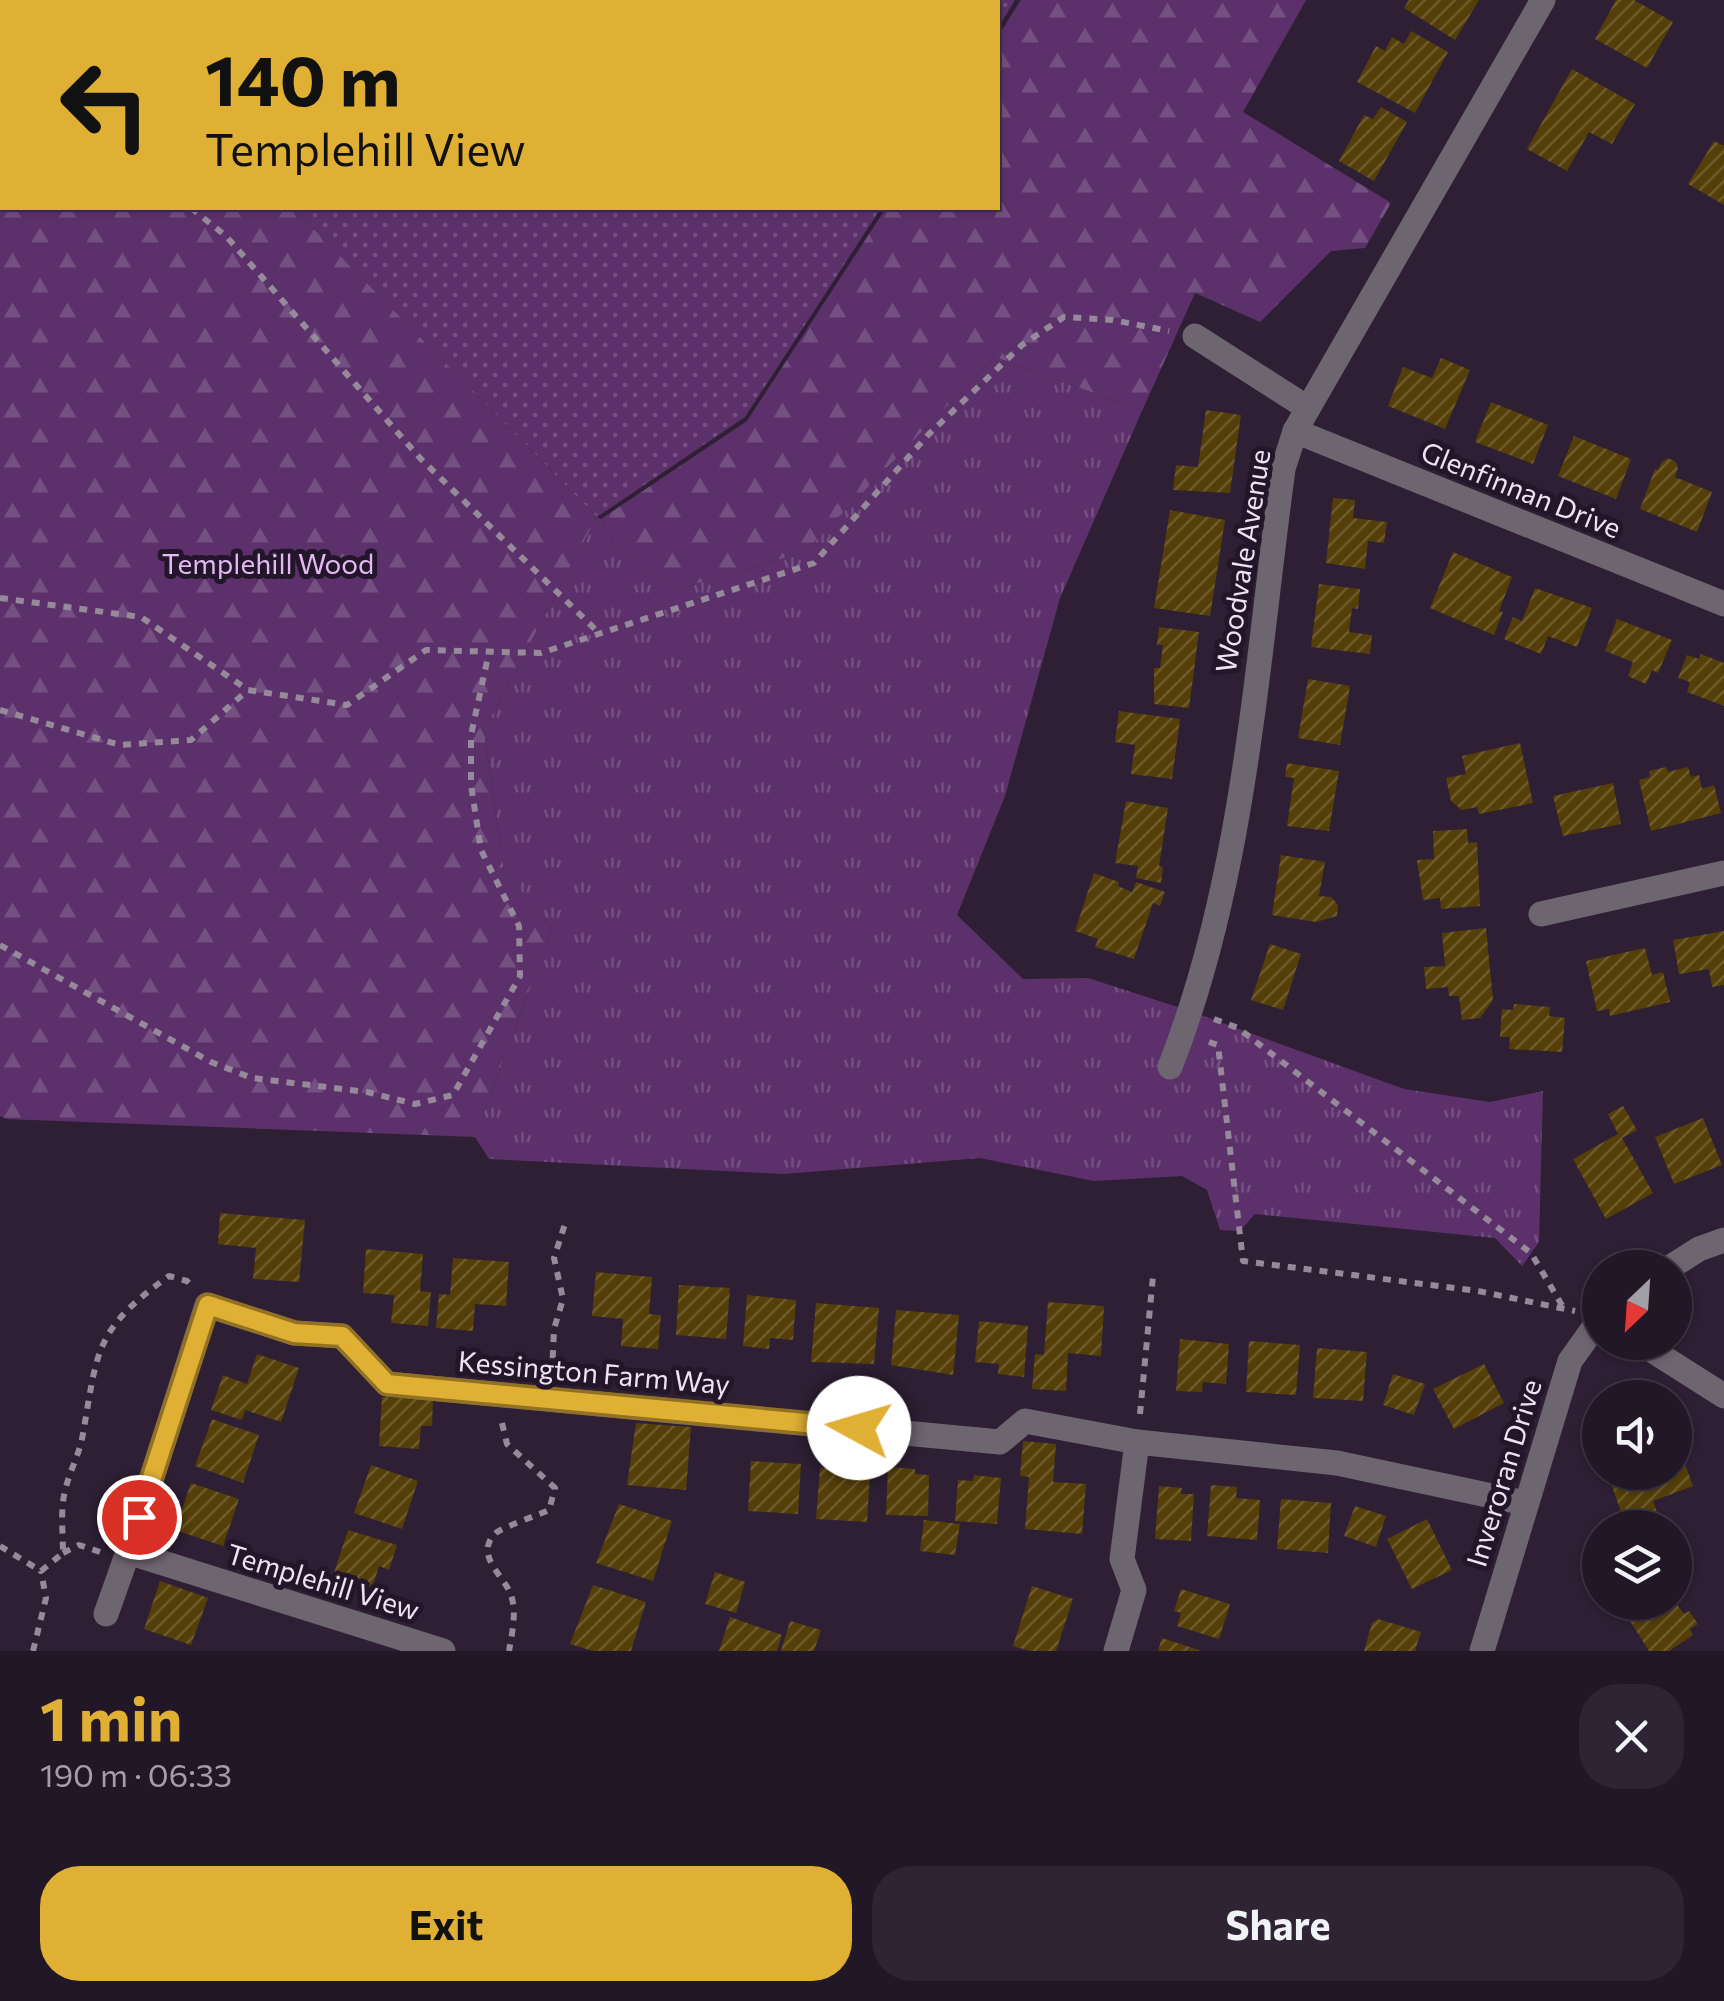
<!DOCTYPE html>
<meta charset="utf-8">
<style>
:root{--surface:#221727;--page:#2e2433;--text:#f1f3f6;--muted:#a29fa7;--line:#3f3644;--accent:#e0b034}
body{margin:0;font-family:Commissioner,sans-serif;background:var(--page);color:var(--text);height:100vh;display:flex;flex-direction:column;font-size:38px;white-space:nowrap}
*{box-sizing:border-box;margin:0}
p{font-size:32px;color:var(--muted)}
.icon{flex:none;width:55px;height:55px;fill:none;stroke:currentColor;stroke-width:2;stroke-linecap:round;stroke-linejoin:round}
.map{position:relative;height:1651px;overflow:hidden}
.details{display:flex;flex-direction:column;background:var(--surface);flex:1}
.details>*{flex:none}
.banner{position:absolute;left:0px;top:0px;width:1000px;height:210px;box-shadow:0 2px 8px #0004,0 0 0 2px var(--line);background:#e0b034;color:#111;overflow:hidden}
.needle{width:65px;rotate:205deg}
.tools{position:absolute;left:1582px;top:1250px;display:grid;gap:20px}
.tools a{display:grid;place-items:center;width:110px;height:110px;border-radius:50%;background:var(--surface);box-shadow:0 2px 8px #0004,0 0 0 2px var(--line);font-size:50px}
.pin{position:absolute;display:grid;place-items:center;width:85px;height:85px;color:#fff;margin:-42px;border:5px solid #fff;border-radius:50%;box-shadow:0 2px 10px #0007}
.me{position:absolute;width:110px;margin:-55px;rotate:276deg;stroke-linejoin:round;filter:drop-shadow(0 0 8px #0008)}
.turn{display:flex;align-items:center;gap:35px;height:210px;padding:0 40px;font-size:45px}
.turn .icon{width:130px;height:130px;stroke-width:2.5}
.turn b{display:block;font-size:70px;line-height:85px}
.round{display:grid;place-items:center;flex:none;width:105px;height:105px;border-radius:40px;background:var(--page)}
.head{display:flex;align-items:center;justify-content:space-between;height:170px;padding:0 40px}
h1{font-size:60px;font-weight:700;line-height:75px;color:var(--accent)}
.action{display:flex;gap:20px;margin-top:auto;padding:20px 40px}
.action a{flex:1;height:115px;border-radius:40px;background:var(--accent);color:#111;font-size:40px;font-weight:700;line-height:115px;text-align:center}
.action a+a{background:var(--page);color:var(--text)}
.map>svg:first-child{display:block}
.grass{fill:url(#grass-dots)}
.forest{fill:url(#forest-firs)}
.park{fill:url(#park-tufts)}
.building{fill:url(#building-hatch)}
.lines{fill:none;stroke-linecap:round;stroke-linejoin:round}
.path{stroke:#95899a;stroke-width:6;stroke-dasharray:8 8;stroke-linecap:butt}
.street{stroke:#6d6570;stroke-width:25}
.route-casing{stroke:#927222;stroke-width:25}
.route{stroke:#e0b034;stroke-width:18}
.labels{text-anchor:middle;stroke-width:10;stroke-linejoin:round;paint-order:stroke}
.street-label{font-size:28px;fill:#ede3f1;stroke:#24162a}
.park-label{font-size:28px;fill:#e3b9f3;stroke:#24162a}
</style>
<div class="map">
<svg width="1724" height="1651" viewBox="0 0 1724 1651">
<defs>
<pattern id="grass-dots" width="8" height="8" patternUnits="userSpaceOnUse" patternTransform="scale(2.5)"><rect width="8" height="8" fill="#5c316b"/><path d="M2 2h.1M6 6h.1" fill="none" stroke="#744f81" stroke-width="1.8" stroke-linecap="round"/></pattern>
<pattern id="forest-firs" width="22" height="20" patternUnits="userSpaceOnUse" patternTransform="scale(2.5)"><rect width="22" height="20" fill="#5c316b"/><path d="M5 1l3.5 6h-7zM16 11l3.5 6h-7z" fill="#744f81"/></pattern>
<pattern id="park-tufts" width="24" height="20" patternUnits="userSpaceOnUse" patternTransform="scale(2.5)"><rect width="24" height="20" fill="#5c316b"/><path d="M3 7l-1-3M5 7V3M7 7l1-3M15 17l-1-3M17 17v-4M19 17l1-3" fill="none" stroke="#744f81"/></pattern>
<pattern id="building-hatch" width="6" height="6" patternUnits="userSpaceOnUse" patternTransform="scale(2.5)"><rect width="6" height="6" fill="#543f08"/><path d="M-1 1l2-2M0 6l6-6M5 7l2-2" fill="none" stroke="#6d5b2c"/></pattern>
</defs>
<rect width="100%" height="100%" fill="#2e1f34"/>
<g class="grass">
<polygon points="89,0 1015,0 998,28 998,2"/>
<polygon points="293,208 881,208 745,417 597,517"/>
</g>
<g class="forest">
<polygon points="0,0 92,2 2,2 2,208 293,208 597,517 484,730 504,871 552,928 475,1137 6,1119 0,1116"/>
<polygon points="1021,0 1306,0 1243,112 1391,203 1365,248 1331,251 1260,322 1195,293 1142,411 995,357 805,552 675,590 614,544 601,519 747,421 886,208 998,208 998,36"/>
</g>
<polygon class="park" points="995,357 1142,411 1060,598 1005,796 957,915 1023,979 1088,978 1190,1011 1404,1089 1490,1102 1543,1091 1539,1242 1522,1266 1495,1238 1255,1214 1240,1231 1220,1230 1207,1190 1182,1176 1094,1181 980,1158 784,1174 489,1159 475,1137 552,928 504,871 484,730 597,517 601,519 614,544 675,590 805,552"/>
<g class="building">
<polygon points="1409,0 1479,0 1455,40 1404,8"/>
<polygon points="1616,0 1634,0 1673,22 1647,68 1595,39"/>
<polygon points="1411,31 1448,52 1415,113 1357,82 1376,46 1385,51 1392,37 1404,44"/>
<polygon points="1572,69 1635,104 1612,144 1589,132 1567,171 1527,149"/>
<polygon points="1381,107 1407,122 1374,181 1339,161 1364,115 1373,119"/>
<polygon points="1714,141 1724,146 1724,205 1688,184"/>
<polygon points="1441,358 1470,370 1445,429 1388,406 1403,367 1432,378"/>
<polygon points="1491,402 1548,425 1533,464 1475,442"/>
<polygon points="1206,410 1241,415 1230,493 1173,490 1176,465 1198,467"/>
<polygon points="1574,436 1631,459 1616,499 1558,476"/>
<polygon points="1668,458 1676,462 1678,469 1675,477 1712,492 1697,532 1640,509 1655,469 1658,470 1662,462"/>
<polygon points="1333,498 1355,500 1353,518 1387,522 1384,543 1368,541 1365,569 1326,563"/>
<polygon points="1170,510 1225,520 1210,616 1154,608"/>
<polygon points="1453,552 1512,577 1499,611 1503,612 1494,635 1430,608"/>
<polygon points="1319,584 1360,589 1358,609 1352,608 1349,632 1372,635 1370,654 1311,647"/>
<polygon points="1535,588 1592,608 1577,647 1548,636 1541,654 1504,639 1513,617 1522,621"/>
<polygon points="1617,619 1672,640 1658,673 1652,670 1646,684 1628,676 1633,662 1605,651"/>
<polygon points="1159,627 1199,632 1189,708 1154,704 1154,668 1160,668 1163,645 1157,645"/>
<polygon points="1701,654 1724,663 1724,706 1687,692 1690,682 1678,678 1687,655 1699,659"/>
<polygon points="1308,679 1350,686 1340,745 1298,738"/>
<polygon points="1119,711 1180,719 1172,779 1131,774 1135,745 1115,742"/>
<polygon points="1520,743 1533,803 1479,814 1477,807 1462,810 1451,801 1446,778 1466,774 1462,756"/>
<polygon points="1287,763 1339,771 1329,831 1287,826 1294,778 1285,777"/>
<polygon points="1666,767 1668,772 1688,767 1691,777 1699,775 1702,789 1714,785 1721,813 1651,831 1639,780 1650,777 1649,771"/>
<polygon points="1613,783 1621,824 1563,836 1553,796"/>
<polygon points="1126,801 1168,808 1159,866 1163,867 1161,883 1136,878 1138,866 1115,863"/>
<polygon points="1467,829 1468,843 1477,842 1480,906 1441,909 1440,898 1423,900 1417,860 1434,859 1433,831"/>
<polygon points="1281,855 1325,862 1319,896 1331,897 1338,905 1337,916 1316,922 1272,915"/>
<polygon points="1094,873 1119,882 1118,886 1132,892 1136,882 1165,892 1160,906 1153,903 1134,959 1095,947 1098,939 1075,931"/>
<polygon points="1486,928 1493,1000 1480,1018 1462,1020 1459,996 1449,996 1448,987 1426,989 1424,967 1445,966 1442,933"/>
<polygon points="1724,931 1724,985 1712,987 1709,969 1679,974 1673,940"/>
<polygon points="1270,944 1301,954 1283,1010 1251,1000"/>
<polygon points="1645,948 1652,975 1663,972 1670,1002 1610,1016 1609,1009 1597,1011 1586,961"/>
<polygon points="1514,1004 1550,1007 1549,1016 1565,1018 1562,1052 1509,1049 1510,1037 1500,1037 1502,1009 1513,1010"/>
<polygon points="1623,1106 1637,1130 1622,1138 1653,1193 1606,1219 1573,1159 1618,1134 1608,1114"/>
<polygon points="1703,1118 1722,1165 1674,1184 1655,1137"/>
<polygon points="220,1213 305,1220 299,1282 253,1279 256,1248 218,1244"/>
<polygon points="366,1249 423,1254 420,1291 431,1292 428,1326 391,1323 394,1295 363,1293"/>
<polygon points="453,1258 509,1262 506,1306 475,1304 473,1331 436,1328 439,1294 450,1295"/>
<polygon points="596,1272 652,1277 649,1314 661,1315 658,1349 621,1346 623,1319 592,1316"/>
<polygon points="679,1285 730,1288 726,1339 676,1335"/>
<polygon points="747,1295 796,1300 793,1340 770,1338 769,1349 743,1346"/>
<polygon points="1048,1302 1104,1306 1101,1356 1068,1353 1066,1391 1032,1389 1035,1354 1044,1355"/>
<polygon points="816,1303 879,1308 874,1364 811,1362"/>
<polygon points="896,1310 959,1315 953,1375 891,1365"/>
<polygon points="979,1321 1028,1326 1024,1377 998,1374 999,1364 975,1362"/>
<polygon points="1180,1339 1229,1344 1226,1384 1203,1382 1202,1392 1176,1391"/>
<polygon points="1249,1341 1300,1345 1296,1395 1246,1392"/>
<polygon points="1317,1348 1367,1352 1363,1401 1313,1398"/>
<polygon points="257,1354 299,1368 281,1422 245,1410 242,1420 211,1410 223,1375 247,1384"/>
<polygon points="1484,1364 1504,1403 1454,1429 1433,1389"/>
<polygon points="1393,1374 1425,1384 1414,1415 1383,1405"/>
<polygon points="382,1397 433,1400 432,1426 421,1426 419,1449 379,1446"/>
<polygon points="212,1419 259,1435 243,1483 195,1466"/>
<polygon points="636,1423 691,1427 686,1490 627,1485"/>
<polygon points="1675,1437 1693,1486 1653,1501 1658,1515 1645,1520 1641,1508 1622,1515 1607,1472 1675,1472"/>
<polygon points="1023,1441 1056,1444 1053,1482 1086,1484 1082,1534 1025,1529 1029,1477 1020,1476"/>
<polygon points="751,1461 801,1464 798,1514 748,1511"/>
<polygon points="371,1465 418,1481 402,1529 354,1513"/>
<polygon points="888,1467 915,1469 915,1474 929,1475 928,1516 886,1515"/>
<polygon points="820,1468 870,1472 867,1522 816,1519"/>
<polygon points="974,1475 1001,1478 997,1524 955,1521 958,1480 973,1481"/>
<polygon points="191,1483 239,1499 223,1546 175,1530"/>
<polygon points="1211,1485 1237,1487 1236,1498 1260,1500 1257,1540 1207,1536"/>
<polygon points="1159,1486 1182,1488 1181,1494 1194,1494 1191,1541 1155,1539"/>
<polygon points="1281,1499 1331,1503 1328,1553 1277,1549"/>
<polygon points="619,1504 672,1521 653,1581 596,1563"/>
<polygon points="1355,1506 1386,1516 1376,1547 1344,1536"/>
<polygon points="1427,1519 1452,1570 1412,1589 1387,1539"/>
<polygon points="924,1520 960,1524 955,1555 920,1551"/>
<polygon points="348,1530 397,1545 389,1570 379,1566 372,1589 333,1576"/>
<polygon points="715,1572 745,1582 736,1613 705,1604"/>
<polygon points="160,1581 208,1598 191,1645 144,1629"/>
<polygon points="593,1585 646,1602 631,1651 593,1651 570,1644"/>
<polygon points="1032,1586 1073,1599 1056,1651 1030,1651 1013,1646"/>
<polygon points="1181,1589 1230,1604 1219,1639 1177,1626 1181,1613 1174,1611"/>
<polygon points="1618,1602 1675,1602 1684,1614 1689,1611 1698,1624 1690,1629 1693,1635 1669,1651 1649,1651"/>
<polygon points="730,1617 782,1635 777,1651 719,1651"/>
<polygon points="1378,1619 1421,1632 1415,1651 1364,1651 1372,1623"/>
<polygon points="790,1621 821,1630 814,1651 781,1651"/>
<polygon points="1162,1638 1199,1650 1199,1651 1158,1651"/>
</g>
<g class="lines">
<g class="path">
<polyline points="0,51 2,53"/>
<polyline points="191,208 226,236 420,458 599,633"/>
<polyline points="0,598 141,617 248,690 347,705 426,650 541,653 814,563 929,434 1022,345 1064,317 1113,320 1169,331"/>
<polyline points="0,710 120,745 191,740 248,690"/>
<polyline points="0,945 211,1062 252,1078 367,1092 415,1104 453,1095 520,976 519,926 481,850 471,785 471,735 489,652"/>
<polyline points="1214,1019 1238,1028 1531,1253 1563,1307"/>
<polyline points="1209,1042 1218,1045 1243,1261 1478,1291 1575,1311"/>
<polyline points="552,1374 554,1329 563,1299 554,1258 565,1224"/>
<polyline points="1140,1414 1153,1276"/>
<path d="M502,1423L507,1444L555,1488L549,1510C538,1515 504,1527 497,1532C472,1554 504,1575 511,1595C517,1613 512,1633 509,1651"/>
<path d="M0,1546L41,1571L63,1553C63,1533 60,1510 65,1491C69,1473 78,1457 82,1439C98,1352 92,1331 169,1276L187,1281L191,1285"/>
<polyline points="63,1553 79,1545 100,1552"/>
<polyline points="33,1651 46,1598 41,1571"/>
</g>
<g class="street">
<polyline points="1195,336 1306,407"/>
<polyline points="1295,431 1724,604"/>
<polyline points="1541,914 1724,873"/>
<path d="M1170,1067C1244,878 1256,669 1283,469L1295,431L1543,0"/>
<polyline points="1669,1268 1699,1249 1724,1240"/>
<polyline points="1639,1342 1724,1396"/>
<polyline points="106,1614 128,1552"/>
<polyline points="443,1651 128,1552 207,1305 295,1333 342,1336 387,1384 1000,1442 1025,1421 1137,1442 1337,1463 1525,1503"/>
<polyline points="1116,1651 1134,1590 1122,1559 1137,1442"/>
<polyline points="1482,1651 1570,1361 1600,1319"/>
</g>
</g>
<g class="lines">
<defs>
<polyline id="route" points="139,1517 208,1305 294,1333 342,1336 387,1384 859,1428"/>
</defs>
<use href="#route" class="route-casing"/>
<use href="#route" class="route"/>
</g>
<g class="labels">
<g class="street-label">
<text transform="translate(1521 490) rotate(22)" y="10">Glenfinnan Drive</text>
<text transform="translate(1243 561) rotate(-81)" y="10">Woodvale Avenue</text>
<text transform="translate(594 1373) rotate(5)" y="10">Kessington Farm Way</text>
<text transform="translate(1504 1473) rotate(-73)" y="10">Inveroran Drive</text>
<text transform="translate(323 1582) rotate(17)" y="10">Templehill View</text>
</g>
<g class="park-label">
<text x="268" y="574">Templehill Wood</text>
</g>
</g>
</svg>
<div class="tools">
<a><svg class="needle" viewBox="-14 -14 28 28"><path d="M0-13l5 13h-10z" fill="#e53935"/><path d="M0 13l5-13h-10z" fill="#a29fa7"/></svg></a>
<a><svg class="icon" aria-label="sound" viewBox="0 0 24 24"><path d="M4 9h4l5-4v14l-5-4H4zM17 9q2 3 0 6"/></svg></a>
<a><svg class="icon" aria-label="layers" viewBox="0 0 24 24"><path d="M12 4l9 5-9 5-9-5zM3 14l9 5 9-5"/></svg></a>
</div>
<div class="pin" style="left:139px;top:1517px;background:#d93025"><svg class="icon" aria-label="arrive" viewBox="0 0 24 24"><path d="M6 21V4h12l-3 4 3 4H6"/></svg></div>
<svg class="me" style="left:859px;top:1428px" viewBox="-20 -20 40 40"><circle r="19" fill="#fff"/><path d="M0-13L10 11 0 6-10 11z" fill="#e0b034"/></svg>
<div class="banner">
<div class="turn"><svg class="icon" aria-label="left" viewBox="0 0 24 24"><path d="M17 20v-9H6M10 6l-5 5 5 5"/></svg><div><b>140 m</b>Templehill View</div></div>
</div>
</div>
<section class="details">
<div class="head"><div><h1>1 min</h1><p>190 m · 06:33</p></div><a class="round"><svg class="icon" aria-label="close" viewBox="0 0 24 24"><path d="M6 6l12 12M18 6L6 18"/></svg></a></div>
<div class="action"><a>Exit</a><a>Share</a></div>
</section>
